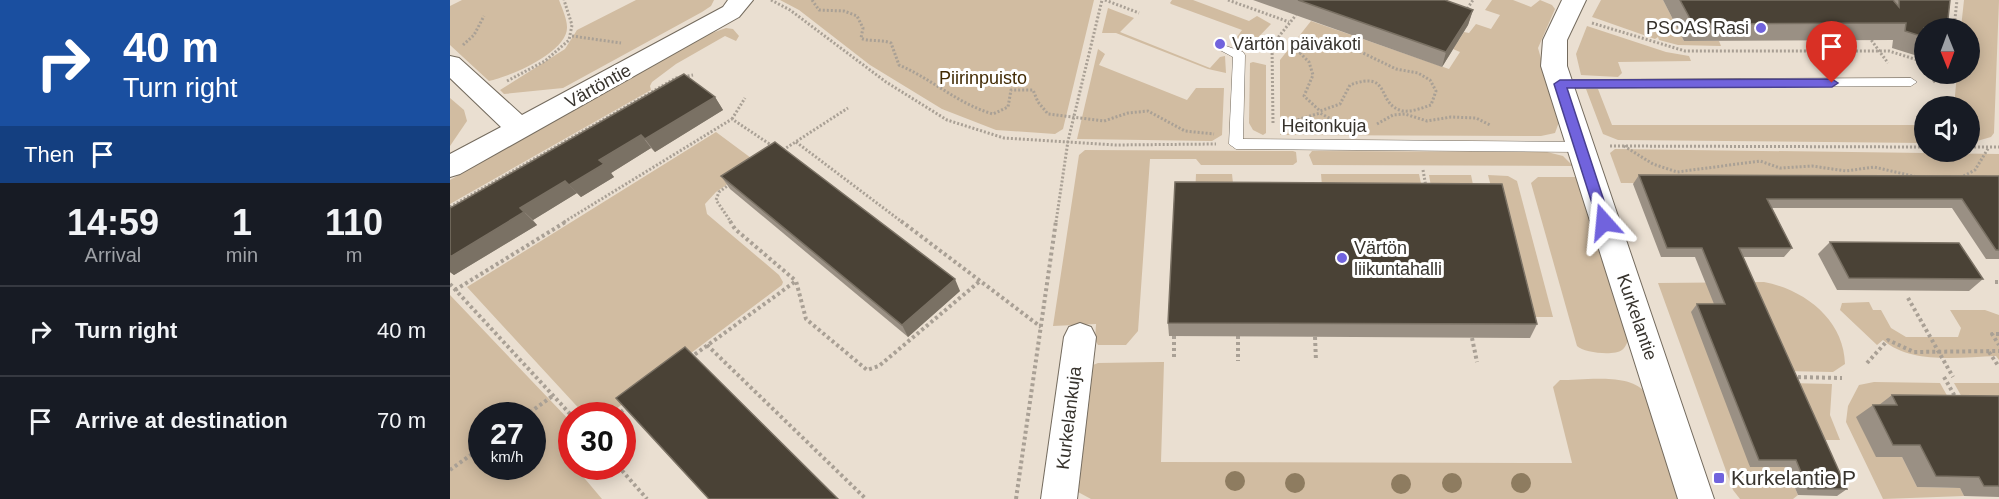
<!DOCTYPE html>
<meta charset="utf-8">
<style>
:root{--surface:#171b24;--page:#242831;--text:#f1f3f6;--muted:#9ea1a6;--line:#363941}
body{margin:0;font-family:Arial,sans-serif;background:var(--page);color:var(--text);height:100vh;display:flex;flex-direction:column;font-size:22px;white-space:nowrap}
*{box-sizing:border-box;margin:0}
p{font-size:20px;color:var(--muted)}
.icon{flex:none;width:33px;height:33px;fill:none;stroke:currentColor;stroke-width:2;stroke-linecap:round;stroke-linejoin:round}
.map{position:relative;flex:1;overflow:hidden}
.details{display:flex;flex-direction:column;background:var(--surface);width:450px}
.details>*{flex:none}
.top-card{background:#1a4fa0;color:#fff;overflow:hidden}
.needle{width:39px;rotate:179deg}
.tools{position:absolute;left:1464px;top:18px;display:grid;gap:12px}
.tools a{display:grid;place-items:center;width:66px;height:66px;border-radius:50%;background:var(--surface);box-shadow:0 3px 15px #0003;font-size:30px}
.speed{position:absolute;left:18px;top:402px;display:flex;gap:12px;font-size:30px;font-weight:700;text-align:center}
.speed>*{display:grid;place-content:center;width:78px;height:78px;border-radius:50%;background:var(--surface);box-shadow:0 3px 15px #0003;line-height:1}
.speed small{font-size:15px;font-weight:400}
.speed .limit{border:9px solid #d22;background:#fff;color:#111}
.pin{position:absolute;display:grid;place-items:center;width:51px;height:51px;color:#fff;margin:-62px -26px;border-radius:50% 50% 50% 0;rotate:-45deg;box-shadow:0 0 6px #0007}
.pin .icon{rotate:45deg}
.me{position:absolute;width:66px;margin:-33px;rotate:342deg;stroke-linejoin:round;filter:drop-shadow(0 0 4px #0008)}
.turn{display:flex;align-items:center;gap:21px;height:126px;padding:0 24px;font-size:27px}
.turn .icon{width:78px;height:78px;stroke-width:2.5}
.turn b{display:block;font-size:42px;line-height:51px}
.then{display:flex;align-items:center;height:57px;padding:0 24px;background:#0003;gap:12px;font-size:22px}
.eta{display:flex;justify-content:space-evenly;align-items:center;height:102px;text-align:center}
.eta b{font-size:36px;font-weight:600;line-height:42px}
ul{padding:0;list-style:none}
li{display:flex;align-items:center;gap:18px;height:90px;padding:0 24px;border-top:2px solid var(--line)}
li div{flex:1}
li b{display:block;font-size:22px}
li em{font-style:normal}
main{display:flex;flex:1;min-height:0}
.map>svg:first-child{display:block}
.green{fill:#d1bca1;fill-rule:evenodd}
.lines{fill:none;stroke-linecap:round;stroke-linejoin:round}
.lane-casing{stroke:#746b5e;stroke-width:1}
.street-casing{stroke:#746b5e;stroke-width:2}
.path-far1{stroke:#a9a095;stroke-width:3;stroke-dasharray:2 2;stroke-linecap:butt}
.path{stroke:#a9a095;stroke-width:4;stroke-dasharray:3 3;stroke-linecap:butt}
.lane{fill:#fff;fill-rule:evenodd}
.street{fill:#fff;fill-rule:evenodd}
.tree{fill:#8e7c60}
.wall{fill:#9a9084}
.shaded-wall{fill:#7a7164}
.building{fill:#4a4236;stroke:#7a7164;stroke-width:1.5}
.route{fill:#7163dd;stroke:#494090;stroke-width:1.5}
.poi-dot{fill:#7163dd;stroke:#fff;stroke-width:2}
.labels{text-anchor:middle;stroke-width:6;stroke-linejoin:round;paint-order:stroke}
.poi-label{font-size:18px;fill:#37332d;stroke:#fff;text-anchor:start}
.park-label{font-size:18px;fill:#422b04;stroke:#fff}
.street-label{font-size:18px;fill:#37332d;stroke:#fff}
.near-poi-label{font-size:21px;fill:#37332d;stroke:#fff;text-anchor:start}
</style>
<main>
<section class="details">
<div class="top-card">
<div class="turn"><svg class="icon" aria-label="right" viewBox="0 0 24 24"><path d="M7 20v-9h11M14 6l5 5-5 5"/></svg><div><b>40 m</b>Turn right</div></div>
<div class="then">Then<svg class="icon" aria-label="arrive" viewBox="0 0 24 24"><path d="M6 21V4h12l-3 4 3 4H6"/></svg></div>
</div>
<div class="eta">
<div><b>14:59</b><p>Arrival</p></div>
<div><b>1</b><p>min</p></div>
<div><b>110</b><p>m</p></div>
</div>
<ul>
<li><svg class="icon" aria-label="right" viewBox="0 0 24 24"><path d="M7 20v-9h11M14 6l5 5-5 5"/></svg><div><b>Turn right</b></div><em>40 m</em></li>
<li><svg class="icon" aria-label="arrive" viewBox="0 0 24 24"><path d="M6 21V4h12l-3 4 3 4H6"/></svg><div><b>Arrive at destination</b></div><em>70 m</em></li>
</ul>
</section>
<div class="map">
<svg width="1549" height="499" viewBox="0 0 1549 499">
<rect width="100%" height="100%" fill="#eadfd1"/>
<g class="green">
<path d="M12,0H109C112,8 117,19 117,27C118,52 59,77 39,81L0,45V6Z"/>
<polygon points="186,0 264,0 261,6 252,12 113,88 54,94 50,90 115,49 127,30"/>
<polygon points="330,0 644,0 613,129 605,134 546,130 492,109 420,65 349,10"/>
<polygon points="722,0 743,0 799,21 807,16 821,24 798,48 782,44 792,30 721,4 720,3"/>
<polygon points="1042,0 1063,0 1081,7 1090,0 1102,5 1105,9 1088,48 1109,122 1105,133 1091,136 830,135 830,60 861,21 999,69 1010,52 1003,49 1014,32 1019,33 1026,24 1041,29 1050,15 1035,10"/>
<polygon points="1151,0 1213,0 1234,41 1269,41 1271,46 1228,45 1209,40 1208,37 1205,39 1148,19 1142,17"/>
<polygon points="1514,0 1549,0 1544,133 1541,137 1520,143 1520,106 1504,106 1507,74 1520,74 1520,28 1511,28"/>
<polygon points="658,8 684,18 670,32 760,68 770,57 775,56 776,73 758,69 666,33 652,33"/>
<polygon points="1137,26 1216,52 1239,56 1241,61 1168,62 1172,73 1168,77 1131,75 1126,54"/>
<polygon points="276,28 283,29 289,36 286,41 275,36 226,64 202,82 200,86 201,90 0,204 0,180 259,34"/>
<polygon points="648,49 655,54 649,65 737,100 746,88 774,88 772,135 762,141 627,139"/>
<polygon points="803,62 816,65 816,133 813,135 803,130 799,123 800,63"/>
<polygon points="1136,89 1148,89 1162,125 1474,125 1474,143 1168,140 1153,134"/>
<polygon points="0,98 14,110 17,121 0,146"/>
<polygon points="266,132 301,158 324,152 266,192 255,204 257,214 329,275 333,282 332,285 158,415 135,415 17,287"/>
<polygon points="1165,149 1549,154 1549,185 1171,183 1160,153"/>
<polygon points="635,150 843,151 846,152 847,162 843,165 751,165 746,159 700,159 688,331 676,345 648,345 645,340 646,324 603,326 629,155"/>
<polygon points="862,151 1097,152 1113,156 1123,166 863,165 859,155"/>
<polygon points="746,174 782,174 783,183 745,197"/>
<polygon points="871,174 969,174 974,198 873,198"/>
<polygon points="979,175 1021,175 1026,199 983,198"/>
<polygon points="1038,175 1058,176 1067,181 1103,317 1075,317"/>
<path d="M1088,177H1127L1179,336C1178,341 1176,347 1172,350C1164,356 1134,353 1127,346L1081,183Z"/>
<path d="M1314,282C1355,290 1394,320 1395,364L1383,372L1332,371L1268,312L1300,467H1336L1348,495L1343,499H1290L1283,490L1208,283Z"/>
<path d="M0,295L121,422V440L111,449L121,462L122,466L125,467L152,499H0ZM32,416H82V466H32Z"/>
<path d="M1419,302L1423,310H1431L1441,328L1456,337H1508L1511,328L1500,310H1535L1549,315V360L1546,356C1511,357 1462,365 1433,340L1427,345L1390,310L1392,303Z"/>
<path d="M710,362H714L711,462L1122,463L1103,387L1110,380C1133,380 1178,373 1194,391L1231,499H641L628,492L643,365L648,363Z"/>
<polygon points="1424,382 1490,383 1504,408 1452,457 1467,487 1510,488 1514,496 1433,499 1396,422 1398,406 1409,385"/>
<polygon points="1337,383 1382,384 1380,415 1390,440 1362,440"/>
<polygon points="1504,383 1549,383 1549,408 1518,408"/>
</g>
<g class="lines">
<defs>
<g id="lane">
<polygon points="776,46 793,52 795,55 793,139 1130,142 1137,147 1130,152 786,149 779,144 783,57 770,50"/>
<polygon points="1461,78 1467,82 1461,86 1110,88 1104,84 1110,80"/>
</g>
<g id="street">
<polygon points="278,0 303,0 289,17 10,174 0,177 0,154 51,127 0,78 0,56 9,58 72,115 273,7"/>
<polygon points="1112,0 1136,0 1117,40 1117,66 1264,499 1228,499 1091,66 1093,40"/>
<polygon points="630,323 641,327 646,337 627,499 591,499 614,337 619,327"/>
</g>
</defs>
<use href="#lane" class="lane-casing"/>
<use href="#street" class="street-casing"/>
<g class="path-far1">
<polyline points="321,0 340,10 436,82 497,120 554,138 666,145 766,144"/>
<path d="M362,0L369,10L394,11L407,16L413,28L411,38C418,42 430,39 441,43L449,65C482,79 508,104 543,114L558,107L561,90H583L588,102L598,114L654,121L678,113L698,111L735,131L764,134"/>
<polyline points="655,0 689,13"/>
<polyline points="778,0 839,22"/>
<polyline points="1015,12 1023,0"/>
<polyline points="1142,23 1235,51 1439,51 1474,62"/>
<polyline points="1504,28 1507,0"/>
<polyline points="122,36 171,43"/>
<polyline points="1419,37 1438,63"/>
<polyline points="1388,40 1395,50"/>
<polyline points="13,45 24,35 34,16"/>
<path d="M874,47L911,52L946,69L968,73L980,80L986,91L981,105C972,108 962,112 953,111C925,105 943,69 900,85L890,104L870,111L854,96L863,75L859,62L850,53L855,48Z"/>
<polyline points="809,49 822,45"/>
<polyline points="57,81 95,61 119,40 122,25 114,0"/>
<polyline points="1483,82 1494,74"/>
<polyline points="282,119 295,98"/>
<polyline points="840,122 870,113 888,123"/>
<polyline points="823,123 822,45 846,15"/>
<polyline points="927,124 943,115 955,114 977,121 1001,117 1026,118 1040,125"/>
<polyline points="346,142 452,222"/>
<polyline points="1160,146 1474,147"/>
<polyline points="1174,146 1203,164 1227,172 1310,161 1330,168 1362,166 1396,171 1424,167 1467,177"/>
<polyline points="1520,147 1549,147"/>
<polyline points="333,150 398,108"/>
<polyline points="973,170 976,187"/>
<polyline points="1510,178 1525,170 1539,147"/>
<polyline points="280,184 269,192 266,200 281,222"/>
<polyline points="0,207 226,78 243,75"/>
<polyline points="114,222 282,119 324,147"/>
<polyline points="606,222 618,141 652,0"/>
</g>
<g class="path">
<polyline points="280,221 285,229 346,281"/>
<polyline points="451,221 591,327"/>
<polyline points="1545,282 1549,282"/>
<polyline points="0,284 122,416"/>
<polyline points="5,290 117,221"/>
<polyline points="1458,298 1503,377"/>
<polyline points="1549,334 1542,334 1549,345"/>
<polyline points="724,336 724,357"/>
<polyline points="788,336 788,361"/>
<polyline points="865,337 866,361"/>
<polyline points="1022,338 1027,362"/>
<polyline points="257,345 416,499"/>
<polyline points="1539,352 1549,367"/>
<polyline points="240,358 346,281 356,319 417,370 429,366 530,281"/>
<polyline points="1417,363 1438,340 1464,352 1549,351"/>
<polyline points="1342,377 1392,378"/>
<polyline points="1494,377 1507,400"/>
<polyline points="75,416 104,395"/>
<polyline points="166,416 180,405"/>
<polyline points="168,466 197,499"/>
<polyline points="0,470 32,447"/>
<polyline points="566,499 606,221"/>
</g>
<use href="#lane" class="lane"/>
<use href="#street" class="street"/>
</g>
<g class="tree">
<circle cx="785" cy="481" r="10"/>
<circle cx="845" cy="483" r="10"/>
<circle cx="1002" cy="483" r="10"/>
<circle cx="1071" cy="483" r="10"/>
<circle cx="951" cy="484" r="10"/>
</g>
<g class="wall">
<polygon points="803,0 995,0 1023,10 1018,25 992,67"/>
<polygon points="1213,0 1500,0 1474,28 1474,58 1442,48 1443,40 1234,41"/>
<polygon points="265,97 273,110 205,152 201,148 161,173 164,177 131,197 127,193 83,220 87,225 4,275 0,272 0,208"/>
<polygon points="1189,175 1549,176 1549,259 1536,259 1502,208 1322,208 1342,248 1334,257 1293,257 1397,489 1387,496 1348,495 1336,467 1300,467 1241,312 1247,304 1264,304 1245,257 1211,257 1183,184"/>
<polygon points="271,176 510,291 458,337 280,189"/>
<polygon points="1380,242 1533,279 1519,291 1387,290 1368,254"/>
<polygon points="718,323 1087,324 1080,338 719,336"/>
<polygon points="1442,395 1549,396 1549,497 1514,496 1510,488 1467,487 1452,457 1426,457 1406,417 1423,405 1429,405"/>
</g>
<g class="shaded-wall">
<polygon points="1023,10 1018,25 992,67 996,52"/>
<polygon points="265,97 273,110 205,152 195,139"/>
<polygon points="191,135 201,148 161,173 164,177 131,197 119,185 149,160"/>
<polygon points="115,181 127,193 83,220 70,208"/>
<polygon points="74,212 87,225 4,275 0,272 0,257"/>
<polygon points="505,279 510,291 458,337 452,325"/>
</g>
<g class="building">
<polygon points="848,0 995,0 1023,10 996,52"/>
<polygon points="1230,0 1443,0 1449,7 1449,0 1500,0 1497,28 1474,28 1474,37 1455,31 1456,23 1243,24"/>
<polygon points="234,74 265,97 195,139 191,135 149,160 154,164 119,185 115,181 70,208 74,212 0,257 0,208"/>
<polygon points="325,142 505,279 452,325 271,176"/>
<polygon points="1189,175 1549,176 1549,250 1546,250 1512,199 1317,199 1342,248 1289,248 1397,489 1358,489 1346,460 1309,460 1247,304 1275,304 1252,248 1217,248"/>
<polygon points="725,182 1052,184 1087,324 718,323"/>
<polygon points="1380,242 1509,243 1533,279 1399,278"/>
<polygon points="235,347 388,499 259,499 166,398"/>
<polygon points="1442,395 1549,396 1549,486 1534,486 1529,477 1486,476 1470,445 1443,445 1423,405 1447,405"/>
</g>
<polygon class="route" points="1382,79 1388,83 1382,87 1117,88 1161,222 1154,227 1148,222 1104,84 1110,80"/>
<g class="poi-dot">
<circle cx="1311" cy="28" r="6"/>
<circle cx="770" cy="44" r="6"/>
<circle cx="892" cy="258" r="6"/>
<rect x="1263" y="472" width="12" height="12" rx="3"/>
</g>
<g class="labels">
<g class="poi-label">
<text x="1299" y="34" text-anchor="end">PSOAS Rasi</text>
<text x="782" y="50">Värtön päiväkoti</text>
<text x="904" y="254">Värtön<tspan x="904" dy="21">liikuntahalli</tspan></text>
</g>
<g class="park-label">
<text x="533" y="84">Piirinpuisto</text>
</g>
<g class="street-label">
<text transform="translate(148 86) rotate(-29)" y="6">Värtöntie</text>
<text x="874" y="132">Heitonkuja</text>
<text transform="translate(1187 317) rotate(71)" y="6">Kurkelantie</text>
<text transform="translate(619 418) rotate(-83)" y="6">Kurkelankuja</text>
</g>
<g class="near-poi-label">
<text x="1281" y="485">Kurkelantie P</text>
</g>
</g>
</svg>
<div class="tools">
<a><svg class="needle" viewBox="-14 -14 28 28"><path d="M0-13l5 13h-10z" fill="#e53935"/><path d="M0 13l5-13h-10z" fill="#9ea1a6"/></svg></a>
<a><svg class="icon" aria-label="sound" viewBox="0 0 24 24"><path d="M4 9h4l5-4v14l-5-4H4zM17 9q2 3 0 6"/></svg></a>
</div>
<div class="speed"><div>27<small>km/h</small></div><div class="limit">30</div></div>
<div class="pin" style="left:1382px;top:83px;background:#d93025"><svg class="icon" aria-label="arrive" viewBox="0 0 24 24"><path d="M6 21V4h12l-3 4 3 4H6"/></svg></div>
<svg class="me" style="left:1154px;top:222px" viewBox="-20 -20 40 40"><path d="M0-17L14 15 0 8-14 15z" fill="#7163dd" stroke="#fff" stroke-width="4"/></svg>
</div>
</main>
